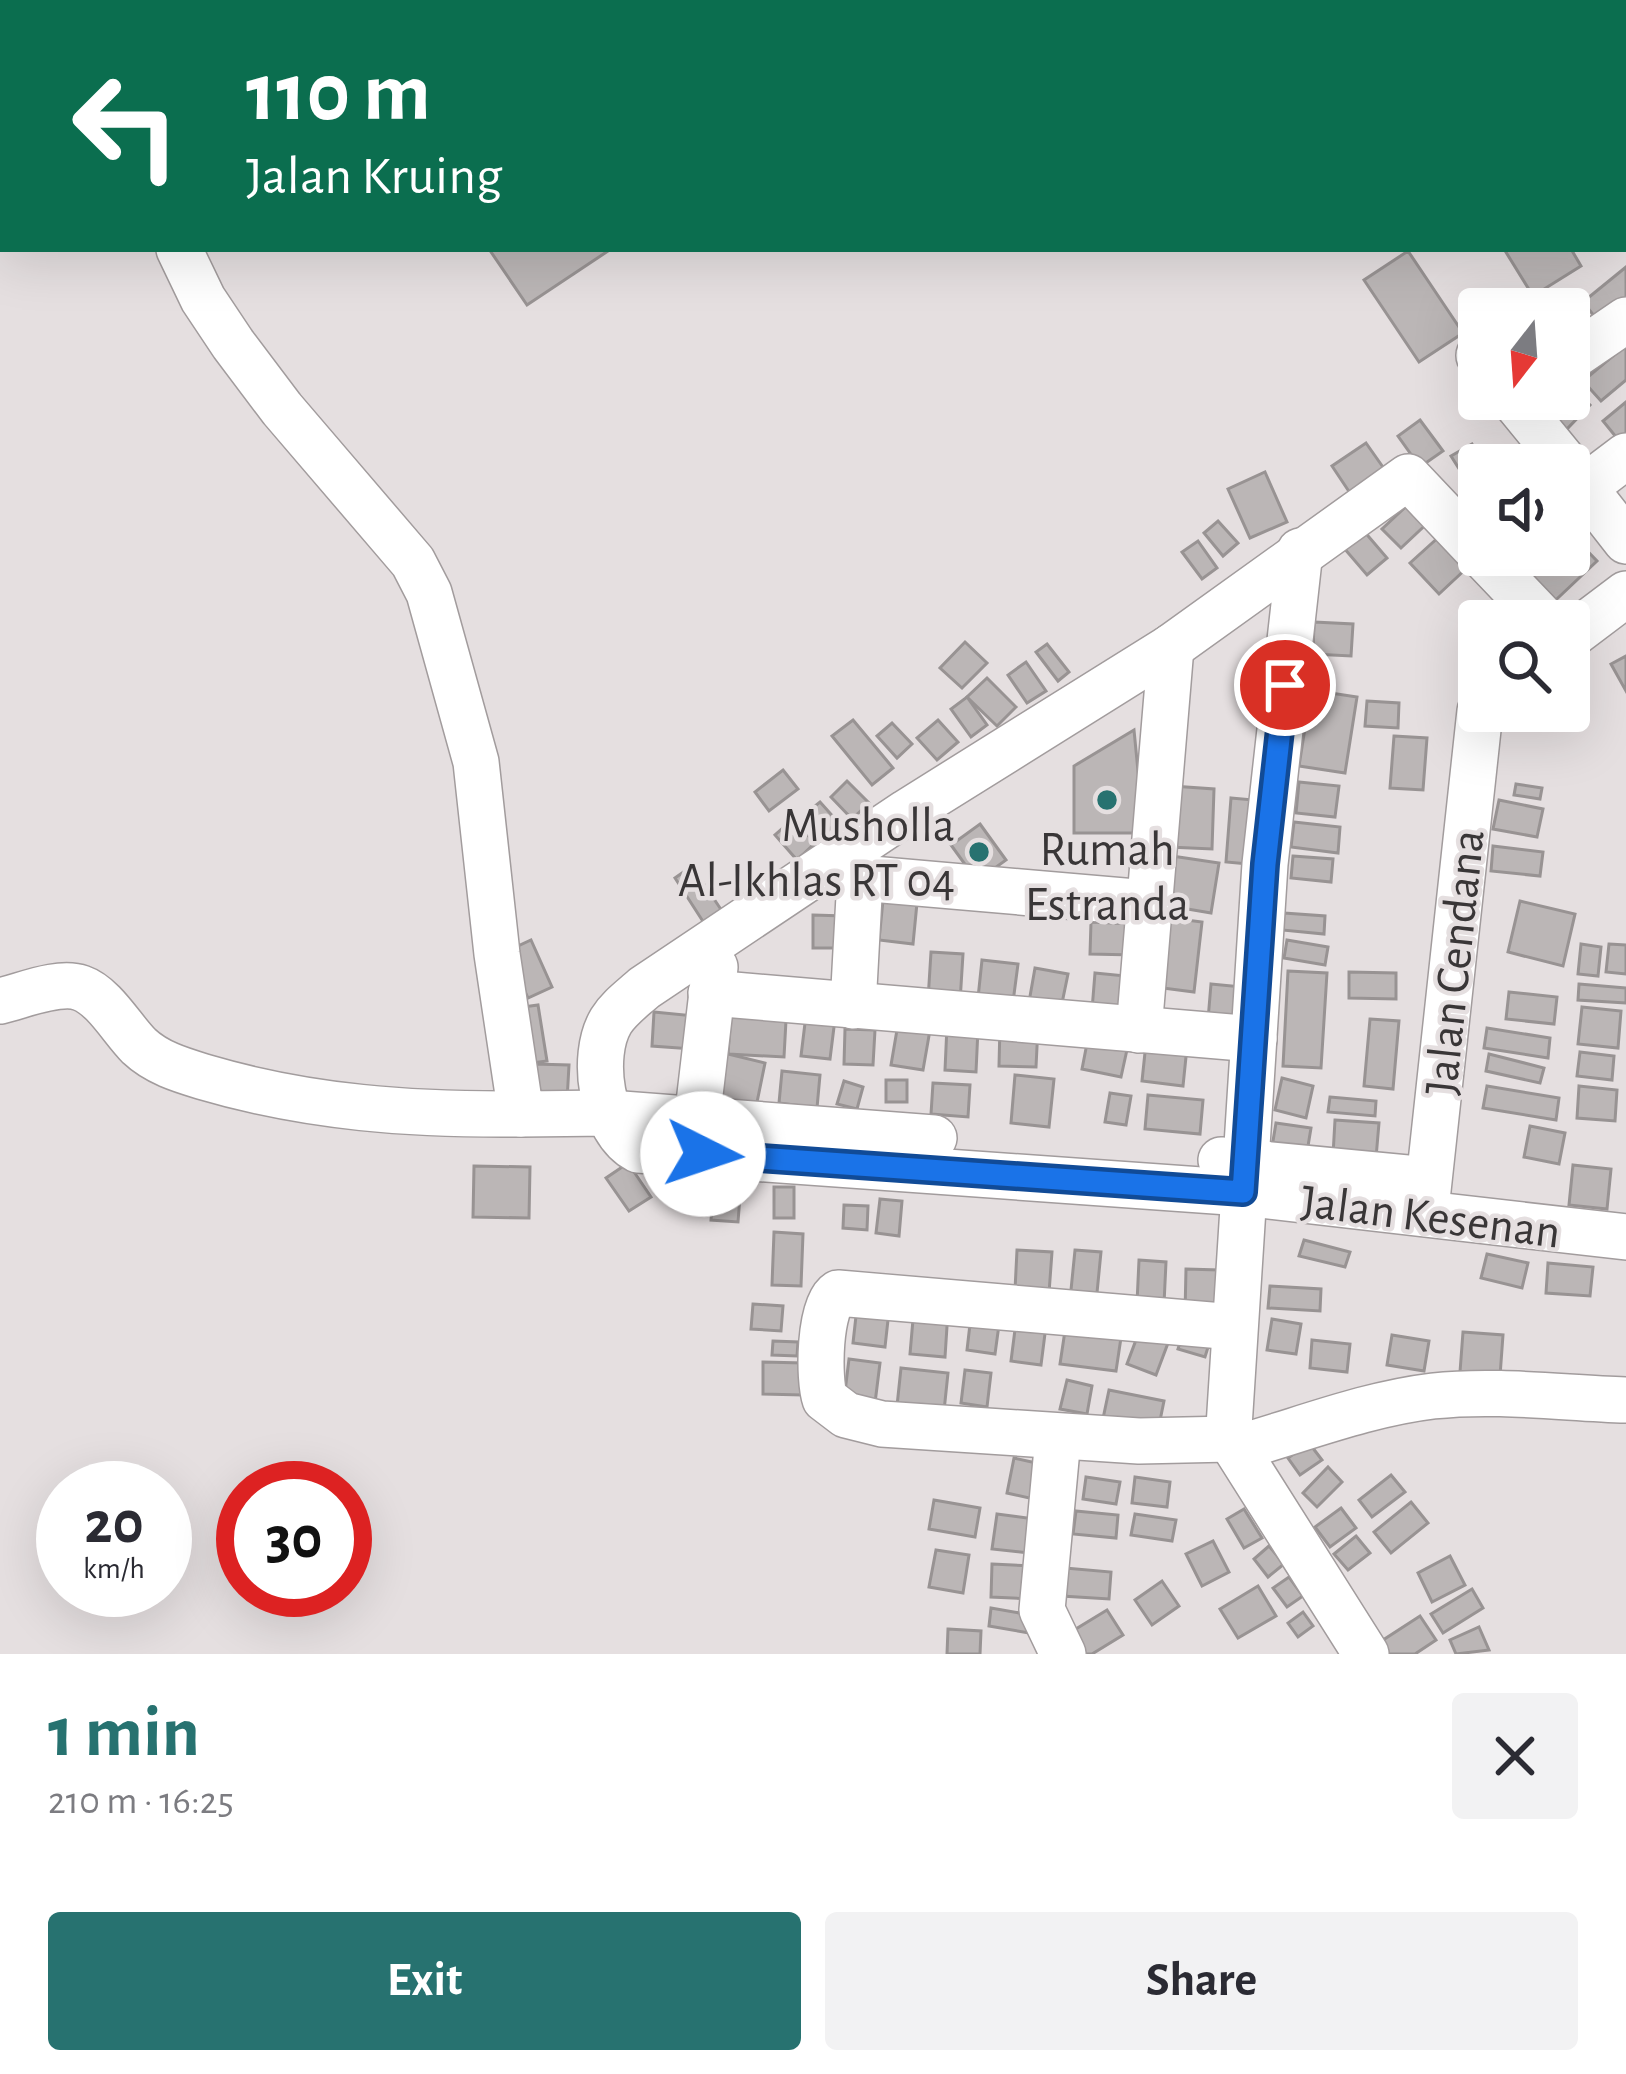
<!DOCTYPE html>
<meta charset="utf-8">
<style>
:root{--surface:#fff;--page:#f2f2f3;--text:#2b2b33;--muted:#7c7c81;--accent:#277270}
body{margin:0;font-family:"Alegreya Sans",sans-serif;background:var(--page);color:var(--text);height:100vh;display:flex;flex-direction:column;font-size:45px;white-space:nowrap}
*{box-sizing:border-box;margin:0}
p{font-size:39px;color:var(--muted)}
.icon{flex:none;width:66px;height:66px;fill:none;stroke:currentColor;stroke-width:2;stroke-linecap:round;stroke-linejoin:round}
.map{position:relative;height:1654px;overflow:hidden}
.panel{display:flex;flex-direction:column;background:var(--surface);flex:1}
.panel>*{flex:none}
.guide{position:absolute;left:0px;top:0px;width:1626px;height:252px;box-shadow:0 12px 48px #0002;background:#0b6e4f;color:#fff;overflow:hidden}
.needle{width:78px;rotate:197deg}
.buttons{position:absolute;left:1458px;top:288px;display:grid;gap:24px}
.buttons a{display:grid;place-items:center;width:132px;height:132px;border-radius:12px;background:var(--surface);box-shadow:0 12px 48px #0002;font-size:60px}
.speed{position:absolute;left:36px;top:1461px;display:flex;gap:24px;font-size:60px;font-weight:700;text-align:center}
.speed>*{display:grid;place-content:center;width:156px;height:156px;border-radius:50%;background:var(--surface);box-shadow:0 12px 48px #0002;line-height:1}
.speed small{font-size:30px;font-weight:400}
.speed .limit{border:18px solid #d22;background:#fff;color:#111}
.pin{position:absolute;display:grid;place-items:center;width:102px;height:102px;color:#fff;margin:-51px;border:6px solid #fff;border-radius:50%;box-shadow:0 3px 12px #0007}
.me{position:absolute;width:132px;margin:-66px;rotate:94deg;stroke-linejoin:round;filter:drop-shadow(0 0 9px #0008)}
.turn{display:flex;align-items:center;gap:42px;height:252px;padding:0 48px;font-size:54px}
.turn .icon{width:156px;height:156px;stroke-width:2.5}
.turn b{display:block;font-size:84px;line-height:102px}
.round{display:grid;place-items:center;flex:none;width:126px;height:126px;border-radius:12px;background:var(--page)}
.summary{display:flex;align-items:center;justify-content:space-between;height:204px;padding:0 48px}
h1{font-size:72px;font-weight:700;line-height:90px;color:var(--accent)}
.cta{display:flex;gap:24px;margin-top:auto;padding:24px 48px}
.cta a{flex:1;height:138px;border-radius:12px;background:var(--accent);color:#fff;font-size:48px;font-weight:700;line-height:138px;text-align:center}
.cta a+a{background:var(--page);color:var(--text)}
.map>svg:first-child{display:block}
.building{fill:#bbb6b6;stroke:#989393;stroke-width:3}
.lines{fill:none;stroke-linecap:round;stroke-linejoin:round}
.minor-casing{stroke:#a29c9d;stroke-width:48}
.minor{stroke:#fff;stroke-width:45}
.route-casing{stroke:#114b97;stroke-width:30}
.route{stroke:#1a73e8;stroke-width:21}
.poi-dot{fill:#277270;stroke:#e5dfe0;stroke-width:4.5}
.labels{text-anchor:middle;stroke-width:9;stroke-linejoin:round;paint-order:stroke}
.poi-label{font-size:48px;fill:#393637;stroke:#e5dfe0;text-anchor:end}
.street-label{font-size:48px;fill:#393637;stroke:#e5dfe0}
</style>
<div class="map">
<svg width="1626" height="1654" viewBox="0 0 1626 1654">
<rect width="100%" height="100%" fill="#e5dfe0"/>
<g class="building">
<polygon points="147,0 193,0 194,3 147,3"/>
<polygon points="659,0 729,0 725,3"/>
<polygon points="1478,0 1534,0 1520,3"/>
<polygon points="489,249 611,249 527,305"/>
<polygon points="1504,249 1571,249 1581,266 1533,296"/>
<polygon points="1408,251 1463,333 1419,362 1364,280"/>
<polygon points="1626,267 1626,315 1606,331 1583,302"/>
<polygon points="1572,308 1593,338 1569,355 1569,310"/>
<polygon points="1626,345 1626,380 1601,401 1583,381"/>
<polygon points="1569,384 1590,405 1566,430 1543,406 1550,399 1569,399"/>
<polygon points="1626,402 1626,446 1625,448 1603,421"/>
<polygon points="1420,420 1443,451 1420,467 1398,436"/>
<polygon points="1366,443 1385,470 1350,493 1332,466"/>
<polygon points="1472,444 1485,465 1479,465 1479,476 1468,483 1451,456"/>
<polygon points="1265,472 1287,522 1250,538 1228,489"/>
<polygon points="1416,497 1435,516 1401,548 1382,529"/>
<polygon points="1218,521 1238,543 1223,556 1204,533"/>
<polygon points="1357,523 1387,558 1367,575 1337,540"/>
<polygon points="1569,532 1597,561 1541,614 1485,555 1569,555"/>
<polygon points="1441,535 1470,565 1439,594 1410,563"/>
<polygon points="1198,541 1217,568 1202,579 1182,552"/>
<polygon points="1314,622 1353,624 1351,656 1313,654"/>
<polygon points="965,642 987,663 962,688 940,668"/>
<polygon points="1047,644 1069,672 1058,681 1036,652"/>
<polygon points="1626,656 1626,691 1611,664"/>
<polygon points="1026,662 1046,691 1027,703 1008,675"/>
<polygon points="987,678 1016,707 997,726 967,697"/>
<polygon points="1311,690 1357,697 1345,773 1299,766"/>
<polygon points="967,697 987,725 971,737 951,709"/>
<polygon points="1367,701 1399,703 1398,728 1365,726"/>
<polygon points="853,720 893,768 872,785 832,736"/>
<polygon points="938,720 958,742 937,760 917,738"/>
<polygon points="892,723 912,744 897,758 877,736"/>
<polygon points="1134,730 1144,833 1074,833 1074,766"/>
<polygon points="1394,736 1427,738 1423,790 1390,788"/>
<polygon points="783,770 798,789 769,811 755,792"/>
<polygon points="847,781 869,803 852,819 831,797"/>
<polygon points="1299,782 1339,786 1335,817 1296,813"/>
<polygon points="1516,784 1542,788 1540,799 1514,795"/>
<polygon points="1172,786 1214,789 1212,849 1169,847"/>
<polygon points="1231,798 1265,801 1260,865 1226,862"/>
<polygon points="1499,800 1543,809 1537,837 1493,829"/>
<polygon points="820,802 838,822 823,835 805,814"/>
<polygon points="793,819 815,843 797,860 775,835"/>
<polygon points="1294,822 1340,827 1338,853 1291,847"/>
<polygon points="980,824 1006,860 977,881 951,845"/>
<polygon points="1493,846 1543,852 1540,876 1491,871"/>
<polygon points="1172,856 1219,863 1211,913 1164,905"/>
<polygon points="1293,856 1333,859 1331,882 1291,878"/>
<polygon points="692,866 722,911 704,923 675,878"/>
<polygon points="883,900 917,903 913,944 879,940"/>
<polygon points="1520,901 1575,914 1563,966 1508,952"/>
<polygon points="1284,913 1325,916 1324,934 1282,930"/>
<polygon points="813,915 844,916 844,948 813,948"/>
<polygon points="1163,917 1202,922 1194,992 1155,987"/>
<polygon points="1091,922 1135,924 1134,955 1090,954"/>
<polygon points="531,940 552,987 528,998 507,951"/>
<polygon points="1287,940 1328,947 1325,965 1284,958"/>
<polygon points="1581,944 1601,947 1598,976 1578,974"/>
<polygon points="1609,944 1626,945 1626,974 1606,972"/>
<polygon points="931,952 963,954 960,1002 928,1000"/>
<polygon points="982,960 1018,964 1013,1002 978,998"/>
<polygon points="1035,968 1068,974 1061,1008 1029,1002"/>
<polygon points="1288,971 1327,973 1321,1068 1283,1066"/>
<polygon points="1349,972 1396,973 1396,999 1349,998"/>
<polygon points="1095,973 1136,977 1132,1014 1092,1010"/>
<polygon points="1211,984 1253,988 1250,1024 1208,1020"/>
<polygon points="1579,984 1626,988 1626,1003 1578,1000"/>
<polygon points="1509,992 1557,997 1554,1024 1506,1019"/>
<polygon points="732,998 787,1002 784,1057 728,1054"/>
<polygon points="538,1005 547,1061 532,1063 523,1007"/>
<polygon points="1582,1007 1621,1011 1618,1048 1578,1044"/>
<polygon points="654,1012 695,1016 692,1049 652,1046"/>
<polygon points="806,1015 835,1019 830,1059 801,1056"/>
<polygon points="1370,1019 1399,1021 1393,1089 1364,1086"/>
<polygon points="898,1024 930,1030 923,1070 891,1065"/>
<polygon points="1000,1025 1038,1027 1036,1067 999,1066"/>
<polygon points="947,1026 978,1029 976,1072 945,1070"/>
<polygon points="1090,1028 1130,1036 1121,1077 1082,1069"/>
<polygon points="1487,1028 1550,1038 1548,1058 1484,1048"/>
<polygon points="845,1029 875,1030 873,1065 844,1064"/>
<polygon points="1146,1043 1187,1047 1183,1086 1142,1081"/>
<polygon points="1580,1052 1614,1056 1612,1080 1577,1076"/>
<polygon points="724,1053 765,1063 755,1112 713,1103"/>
<polygon points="1489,1054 1544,1068 1540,1083 1486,1071"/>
<polygon points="534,1064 569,1065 567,1101 533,1100"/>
<polygon points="782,1071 820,1075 817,1108 779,1103"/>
<polygon points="1015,1075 1054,1079 1049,1127 1011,1123"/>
<polygon points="1282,1078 1313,1086 1306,1118 1275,1110"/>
<rect x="886" y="1080" width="21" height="22"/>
<polygon points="844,1081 863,1087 857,1109 837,1104"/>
<polygon points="933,1083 970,1085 968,1117 931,1114"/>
<polygon points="1487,1086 1559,1098 1556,1120 1483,1108"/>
<polygon points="1579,1086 1617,1090 1615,1121 1577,1118"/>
<polygon points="1110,1093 1131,1096 1126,1125 1105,1122"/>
<polygon points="1148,1095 1203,1100 1200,1134 1145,1129"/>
<polygon points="1330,1097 1376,1101 1375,1116 1328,1112"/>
<polygon points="1335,1120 1379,1123 1376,1158 1333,1155"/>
<polygon points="1276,1123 1311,1128 1305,1164 1270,1159"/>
<polygon points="1530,1126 1565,1133 1559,1164 1524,1157"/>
<polygon points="628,1163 651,1197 629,1211 606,1178"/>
<polygon points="1573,1165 1611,1169 1607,1209 1569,1205"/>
<polygon points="474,1166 530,1167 529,1218 473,1217"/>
<polygon points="714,1182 741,1184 738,1222 711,1220"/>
<rect x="774" y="1187" width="20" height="31"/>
<polygon points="880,1199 902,1201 899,1236 876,1233"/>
<polygon points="844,1205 868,1206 867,1230 843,1228"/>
<polygon points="774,1232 803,1234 801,1286 772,1285"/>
<polygon points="1304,1240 1350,1252 1345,1267 1299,1256"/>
<polygon points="1017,1250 1052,1252 1049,1293 1015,1290"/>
<polygon points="1075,1250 1101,1252 1096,1303 1070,1300"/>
<polygon points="1487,1254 1528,1263 1522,1288 1481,1278"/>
<polygon points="1139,1260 1166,1262 1164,1304 1137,1303"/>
<polygon points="1548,1263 1593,1267 1590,1296 1546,1293"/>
<polygon points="1186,1269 1219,1270 1217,1314 1185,1313"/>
<polygon points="1270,1286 1321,1289 1320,1311 1268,1308"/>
<polygon points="753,1304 783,1306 781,1331 751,1329"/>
<polygon points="857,1307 889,1311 885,1347 853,1343"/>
<polygon points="972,1307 1001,1310 995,1354 967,1350"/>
<polygon points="914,1308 948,1311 945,1357 910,1354"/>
<polygon points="1017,1314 1047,1318 1041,1365 1011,1361"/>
<polygon points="1272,1319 1301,1324 1296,1354 1267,1350"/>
<polygon points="1066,1324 1122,1331 1116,1371 1060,1364"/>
<polygon points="1142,1324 1171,1335 1156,1375 1127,1364"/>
<polygon points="1463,1332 1503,1335 1500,1376 1460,1372"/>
<polygon points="1392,1335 1429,1341 1424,1371 1387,1365"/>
<polygon points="1182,1336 1209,1344 1205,1357 1178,1349"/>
<polygon points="1312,1340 1350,1344 1347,1372 1310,1368"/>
<polygon points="773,1341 798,1342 797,1356 772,1355"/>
<polygon points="849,1359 880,1363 875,1403 844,1400"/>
<polygon points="763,1362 803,1363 802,1395 763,1394"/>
<polygon points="901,1368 948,1373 944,1411 897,1406"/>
<polygon points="965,1370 991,1373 987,1407 961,1403"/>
<polygon points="1067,1380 1092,1386 1087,1414 1060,1409"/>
<polygon points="1109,1390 1164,1401 1156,1440 1101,1428"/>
<polygon points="1309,1443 1322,1460 1300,1475 1288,1458"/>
<polygon points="1014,1458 1054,1467 1047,1502 1007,1493"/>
<polygon points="1328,1467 1342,1482 1317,1507 1303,1493"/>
<polygon points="1391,1475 1405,1492 1372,1517 1359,1500"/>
<polygon points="1086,1477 1120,1482 1116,1504 1083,1499"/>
<polygon points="1135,1477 1170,1482 1167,1507 1132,1503"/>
<polygon points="934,1500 980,1508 975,1537 929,1529"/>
<polygon points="1411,1502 1428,1523 1391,1553 1374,1532"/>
<polygon points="1341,1508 1356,1528 1330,1547 1315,1527"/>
<polygon points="1244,1509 1262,1538 1244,1548 1227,1519"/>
<polygon points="1076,1511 1118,1515 1116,1538 1073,1534"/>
<polygon points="997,1514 1042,1520 1038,1554 992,1549"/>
<polygon points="1135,1514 1176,1520 1172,1541 1131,1535"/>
<polygon points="1356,1536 1370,1553 1348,1570 1334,1554"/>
<polygon points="1213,1541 1229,1572 1202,1586 1186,1554"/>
<polygon points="1269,1546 1284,1564 1268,1577 1254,1559"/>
<polygon points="936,1550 969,1555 963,1593 929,1587"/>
<polygon points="1450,1556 1465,1585 1432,1602 1418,1573"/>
<polygon points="992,1564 1034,1566 1032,1599 991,1597"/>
<polygon points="1065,1568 1111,1572 1109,1599 1062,1596"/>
<polygon points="1289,1577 1303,1596 1287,1607 1273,1588"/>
<polygon points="1162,1581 1179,1606 1152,1625 1135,1600"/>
<polygon points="1258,1586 1276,1616 1238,1638 1220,1609"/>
<polygon points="1472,1589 1483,1608 1443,1633 1431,1614"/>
<polygon points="991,1608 1031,1615 1029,1633 989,1626"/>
<polygon points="1107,1610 1123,1635 1092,1654 1078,1654 1066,1635"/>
<polygon points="1303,1612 1313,1626 1298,1637 1288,1623"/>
<polygon points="1420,1616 1436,1640 1415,1654 1388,1654 1380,1642"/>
<polygon points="1479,1627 1489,1650 1456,1654 1450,1640"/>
<polygon points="948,1629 981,1631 980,1654 947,1654"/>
</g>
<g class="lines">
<defs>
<g id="minor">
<polyline points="397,3 411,0"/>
<polyline points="0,21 3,22"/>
<polyline points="179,249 203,299 233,344 282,409 413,562 429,593 476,762 497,954 521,1114 609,1113 934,1138"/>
<polyline points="1479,355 1479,356"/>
<polyline points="1569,359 1626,320"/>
<polyline points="1513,399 1567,465"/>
<polyline points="1569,468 1626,541"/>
<polyline points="1585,487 1626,456"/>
<polyline points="1300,551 1265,864 1229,1427 1230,1439 1366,1654"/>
<path d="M1479,552L1408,477L1171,647L907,812L644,988C633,998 619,1008 611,1021C590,1056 601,1131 638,1150L1243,1193L1626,1237"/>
<polyline points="1482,555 1545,621"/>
<polyline points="1569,637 1626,594"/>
<polyline points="843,854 860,878 1147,903"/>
<polyline points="711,993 1254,1039"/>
<path d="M0,1001C22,996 59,980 81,988C104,996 122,1029 139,1046C157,1063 181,1070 204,1077C309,1108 413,1115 521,1114"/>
<polyline points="853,1006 860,878"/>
<polyline points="1139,1030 1171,647"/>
<polyline points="697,1120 715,967"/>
<polyline points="1221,1160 1428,1180"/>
<polyline points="1426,1209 1480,711"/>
<polyline points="1058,1438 1042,1610 1063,1654"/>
<path d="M1230,1439L1139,1441L882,1424L846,1415L825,1399C818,1379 819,1305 838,1293L1234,1327"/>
<path d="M1237,1448C1301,1430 1366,1404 1433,1396C1496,1389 1563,1398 1626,1400"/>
</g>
</defs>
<use href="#minor" class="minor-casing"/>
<use href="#minor" class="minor"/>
</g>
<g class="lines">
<defs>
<polyline id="route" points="703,1154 1243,1192 1265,864 1285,685"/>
</defs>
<use href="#route" class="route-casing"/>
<use href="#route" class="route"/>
</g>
<g class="poi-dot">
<circle cx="1107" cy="800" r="12"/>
<circle cx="979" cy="852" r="12"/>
</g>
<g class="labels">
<g class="poi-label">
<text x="955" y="841">Musholla<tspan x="955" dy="55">Al-Ikhlas RT 04</tspan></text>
<text x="1107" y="865" text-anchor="middle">Rumah<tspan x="1107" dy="55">Estranda</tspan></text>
</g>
<g class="street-label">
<text transform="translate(1453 962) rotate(-84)" y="17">Jalan Cendana</text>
<text transform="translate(1431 1215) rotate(7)" y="17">Jalan Kesenan</text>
</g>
</g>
</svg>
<div class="buttons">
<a><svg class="needle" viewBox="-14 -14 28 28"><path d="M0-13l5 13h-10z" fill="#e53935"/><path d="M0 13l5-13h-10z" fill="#7c7c81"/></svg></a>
<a><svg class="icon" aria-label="sound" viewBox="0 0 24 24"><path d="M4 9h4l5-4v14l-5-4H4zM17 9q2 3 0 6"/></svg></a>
<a><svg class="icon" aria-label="search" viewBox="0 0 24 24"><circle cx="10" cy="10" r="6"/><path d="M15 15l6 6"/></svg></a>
</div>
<div class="speed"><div>20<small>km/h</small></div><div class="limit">30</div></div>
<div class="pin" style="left:1285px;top:685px;background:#d93025"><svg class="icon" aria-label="arrive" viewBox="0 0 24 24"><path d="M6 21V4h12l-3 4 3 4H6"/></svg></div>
<svg class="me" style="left:703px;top:1154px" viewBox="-20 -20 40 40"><circle r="19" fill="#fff"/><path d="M0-13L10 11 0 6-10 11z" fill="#1a73e8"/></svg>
<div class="guide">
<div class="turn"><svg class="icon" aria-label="left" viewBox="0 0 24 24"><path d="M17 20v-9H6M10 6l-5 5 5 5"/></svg><div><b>110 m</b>Jalan Kruing</div></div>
</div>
</div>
<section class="panel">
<div class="summary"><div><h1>1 min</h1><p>210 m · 16:25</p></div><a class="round"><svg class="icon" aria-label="close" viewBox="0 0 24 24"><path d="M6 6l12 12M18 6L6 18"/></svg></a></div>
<div class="cta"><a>Exit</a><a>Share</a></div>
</section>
